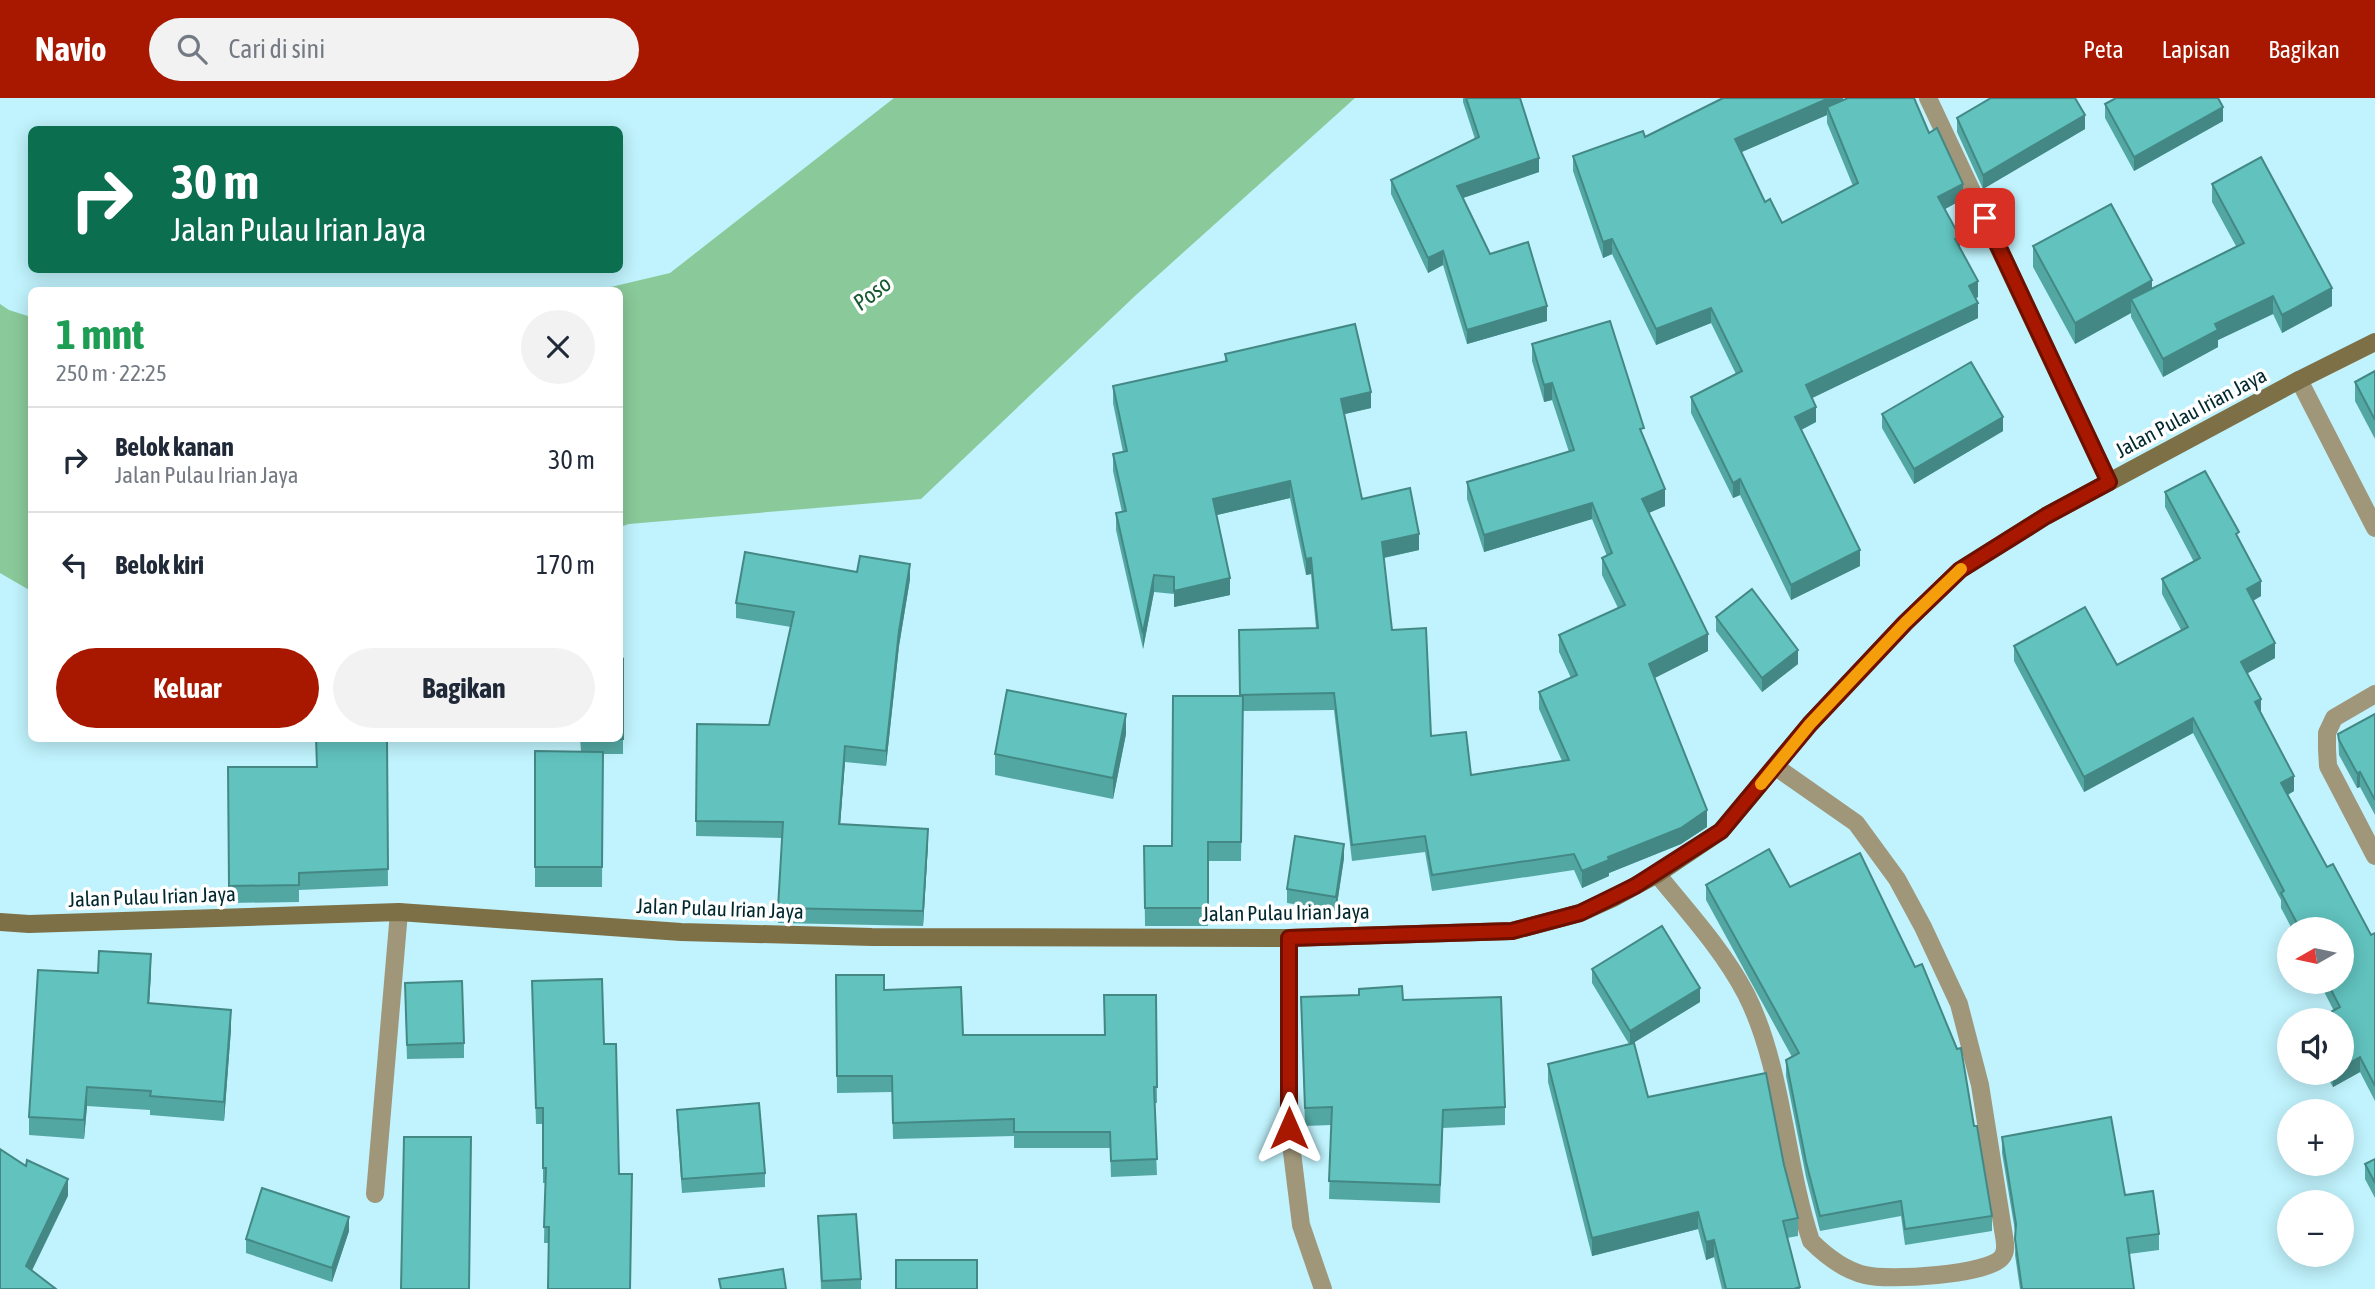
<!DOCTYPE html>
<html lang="id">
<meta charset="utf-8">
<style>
:root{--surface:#fff;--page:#f2f2f3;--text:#1f2937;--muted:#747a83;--line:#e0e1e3;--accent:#a81800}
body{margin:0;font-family:"Asap Condensed",sans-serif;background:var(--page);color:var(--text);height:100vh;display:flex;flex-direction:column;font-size:26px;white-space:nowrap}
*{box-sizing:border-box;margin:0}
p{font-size:23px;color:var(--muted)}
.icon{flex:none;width:38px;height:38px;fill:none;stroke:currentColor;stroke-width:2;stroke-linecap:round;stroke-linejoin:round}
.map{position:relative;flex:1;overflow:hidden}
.sheet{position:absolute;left:28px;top:189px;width:595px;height:455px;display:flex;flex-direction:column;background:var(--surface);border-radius:10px;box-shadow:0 4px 18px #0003}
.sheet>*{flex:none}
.top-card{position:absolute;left:28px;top:28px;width:595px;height:147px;border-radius:10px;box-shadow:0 4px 18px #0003;background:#0b6e4f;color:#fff;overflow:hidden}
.needle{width:46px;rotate:261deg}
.buttons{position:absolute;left:2277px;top:819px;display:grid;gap:14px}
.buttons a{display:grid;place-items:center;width:77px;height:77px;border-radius:50%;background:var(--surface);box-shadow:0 4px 18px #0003;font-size:35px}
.pin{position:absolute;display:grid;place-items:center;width:60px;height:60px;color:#fff;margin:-30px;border-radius:14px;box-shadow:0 4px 10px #0006}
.me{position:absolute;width:77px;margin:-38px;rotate:0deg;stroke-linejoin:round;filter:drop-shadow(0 0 5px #0008)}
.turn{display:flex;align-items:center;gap:24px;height:147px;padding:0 28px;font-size:32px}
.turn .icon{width:91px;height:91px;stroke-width:2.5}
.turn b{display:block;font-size:49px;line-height:60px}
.round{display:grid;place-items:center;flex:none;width:74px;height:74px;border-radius:37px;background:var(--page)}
.head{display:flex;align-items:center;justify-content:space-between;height:119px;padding:0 28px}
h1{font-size:42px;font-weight:700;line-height:52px;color:#1e9e55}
.cta{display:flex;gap:14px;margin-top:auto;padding:14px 28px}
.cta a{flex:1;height:80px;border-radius:42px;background:var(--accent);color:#fff;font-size:28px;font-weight:700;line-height:80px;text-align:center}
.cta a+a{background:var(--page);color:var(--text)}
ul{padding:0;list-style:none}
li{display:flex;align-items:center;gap:21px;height:105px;padding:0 28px;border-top:2px solid var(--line)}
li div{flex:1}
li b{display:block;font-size:26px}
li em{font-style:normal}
header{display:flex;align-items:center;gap:42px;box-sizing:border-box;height:98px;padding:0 35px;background:var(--accent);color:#fff}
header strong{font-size:33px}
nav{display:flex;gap:38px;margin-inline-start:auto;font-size:24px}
.search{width:490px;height:63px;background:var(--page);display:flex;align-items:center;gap:18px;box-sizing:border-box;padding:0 24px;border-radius:38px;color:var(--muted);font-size:26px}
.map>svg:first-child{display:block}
.water{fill:#8ac99a}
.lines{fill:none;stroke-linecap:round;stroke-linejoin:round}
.street{stroke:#a0977b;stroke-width:18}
.secondary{stroke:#7d6f46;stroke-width:18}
.wall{fill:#53a7a3;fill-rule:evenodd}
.shaded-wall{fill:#448885}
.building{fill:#61c2be;stroke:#448885;stroke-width:2}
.route-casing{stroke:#6d1000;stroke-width:18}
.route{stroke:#a81800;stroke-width:12}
.slow{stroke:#f59e0b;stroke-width:12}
.labels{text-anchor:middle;stroke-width:7;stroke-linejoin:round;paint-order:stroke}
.street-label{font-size:21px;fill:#00282f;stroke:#fff}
.water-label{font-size:23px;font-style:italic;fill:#175c31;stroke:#fff}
</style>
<header>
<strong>Navio</strong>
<div class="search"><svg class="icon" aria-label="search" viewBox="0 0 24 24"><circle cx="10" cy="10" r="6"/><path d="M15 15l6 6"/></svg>Cari di sini</div>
<nav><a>Peta</a><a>Lapisan</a><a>Bagikan</a></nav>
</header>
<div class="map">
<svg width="2375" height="1191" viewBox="0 0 2375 1191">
<rect width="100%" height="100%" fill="#c0f3fd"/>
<g class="water">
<polygon points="894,0 1355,0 1136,197 921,401 629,426 620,429 620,192 598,192 670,175"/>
<polygon points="0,206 9,212 31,219 31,493 0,475"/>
</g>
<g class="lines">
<g class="street">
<polyline points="1928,0 2109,384"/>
<polyline points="2299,282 2375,430"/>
<polyline points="2375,596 2334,620 2327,635 2327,651 2328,668 2375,758"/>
<path d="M1657,776C1688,814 1723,852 1746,896C1783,969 1785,1065 1811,1143C1826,1158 1844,1172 1865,1177C1887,1183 1990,1177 2002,1159C2007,1153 2005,1145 2004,1138L1980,987L1959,906L1923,829L1897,781L1856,725L1776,669"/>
<polyline points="1289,840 1289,1030 1301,1127 1323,1191"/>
<polyline points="375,1096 399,814"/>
</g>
<polyline class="secondary" points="0,824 29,826 399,814 681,834 872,839 1289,840 1512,833 1580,815 1613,800 1657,776 1721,733 1810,626 1905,525 1960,472 2046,418 2299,282 2375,244"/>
</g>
<g class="wall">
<polygon points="1463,0 1520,0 1539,74 1463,100 1490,156 1547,223 1467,246 1443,167 1428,175 1391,96 1391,82 1475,41 1463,4"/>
<path d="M1843,0V2L1929,35L1963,101L1945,111L1978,199L1975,200L1978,220L1812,300L1816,324L1801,332L1860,468L1791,502L1740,397L1733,400L1691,315V299L1736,276L1711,225L1656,247L1612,156L1603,160L1573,73V58ZM1827,17V25L1853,88L1782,125L1765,104L1741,54Z"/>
<polygon points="2105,6 2223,23 2134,73 2105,20"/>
<polygon points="1957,20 2085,31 1983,91 1957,34"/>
<polygon points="2212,86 2332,208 2282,235 2273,216 2218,242 2218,249 2163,279 2131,219 2131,215 2075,246 2033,169 2033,148 2152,190 2236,148 2212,104"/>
<polygon points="1532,246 1644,340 1665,408 1648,415 1708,553 1654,580 1707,729 1681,746 1609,775 1609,778 1582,790 1574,772 1432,793 1425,754 1352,763 1334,612 1243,613 1241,763 1208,763 1208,828 1145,828 1144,748 1172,748 1240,598 1239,532 1316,530 1311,476 1306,477 1290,400 1216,417 1230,497 1174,509 1174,496 1154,494 1143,551 1116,432 1116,415 1122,414 1113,373 1113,356 1123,354 1113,305 1113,288 1225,264 1225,256 1371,310 1344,316 1362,401 1419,452 1384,460 1392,532 1431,638 1471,677 1562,663 1539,611 1539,594 1571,580 1559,554 1559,537 1618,510 1602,477 1602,460 1607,458 1592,421 1484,454 1467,401 1467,384 1569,354 1552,302 1544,304 1532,263"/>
<polygon points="2375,273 2375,341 2355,303 2355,284"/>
<polygon points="1882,316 2003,333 1914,386 1882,330"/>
<polygon points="2165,394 2239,441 2261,498 2253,503 2275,560 2247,575 2261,615 2294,693 2288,697 2327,769 2371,837 2375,835 2375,1003 2360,974 2333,989 2325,975 2342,975 2334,913 2319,884 2342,884 2342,831 2292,831 2281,810 2281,802 2193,635 2084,694 2014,563 2014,548 2117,567 2181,532 2162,496 2162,481 2194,464 2165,409"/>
<polygon points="857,474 910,481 899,548 886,668 845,664 840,726 928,746 923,828 778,825 782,740 696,738 697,626 769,627 791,529 736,520 736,505"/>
<polygon points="1716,519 1798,566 1762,594 1716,533"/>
<polygon points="623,561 623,656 603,656 602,789 535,789 535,653 581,653 580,640"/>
<polygon points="2375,616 2375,717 2360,689 2357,690 2339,657 2338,636"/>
<polygon points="1126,636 1113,701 995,677 995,656"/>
<polygon points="387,640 388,788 299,792 299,804 229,805 228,669 316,669"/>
<polygon points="1344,760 1336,813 1287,805 1287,791"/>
<polygon points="1706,787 1790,789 1974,1028 1992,1118 1992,1133 1905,1147 1901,1118 1820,1133 1806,1079 1786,978 1786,962 1792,959 1706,802"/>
<polygon points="1592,871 1700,904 1633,945 1648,999 1784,1067 1798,1120 1798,1138 1787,1140 1800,1191 1722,1191 1714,1159 1706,1162 1698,1131 1592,1158 1548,984 1548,966 1629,946 1592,885"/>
<polygon points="98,875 151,875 149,905 231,931 224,1023 150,1017 150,1012 87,1008 84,1041 29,1037 29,1019"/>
<polygon points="836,877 884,892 963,937 1105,937 1156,897 1157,1005 1154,1005 1157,1077 1111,1079 1110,1050 1014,1050 1014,1038 893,1041 892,994 837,995"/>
<polygon points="602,881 548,1145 544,1145 545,1085 543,1085 543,1026 536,1026 532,883"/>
<polygon points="405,899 464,945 464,960 407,961"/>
<polygon points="1301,899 1403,902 1505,1009 1505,1027 1443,1030 1440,1105 1329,1101 1331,1027 1305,1028"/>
<polygon points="677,1012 765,1075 765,1089 682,1095 677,1026"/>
<polygon points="2002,1039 2125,1097 2159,1136 2159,1152 2129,1156 2134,1191 2020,1191 2015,1157 2016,1139 2002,1055"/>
<polygon points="2375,1061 2375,1100 2365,1081 2365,1066"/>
<polygon points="818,1118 861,1181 861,1191 821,1191"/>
<polygon points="349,1133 332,1184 246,1155 246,1141"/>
</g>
<g class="shaded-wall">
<polygon points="1829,0 1843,0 1843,9 1827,9 1827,17 1735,57 1735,41"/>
<polygon points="2223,9 2223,23 2134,73 2134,59"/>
<polygon points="2085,17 2085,31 1983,91 1983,77"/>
<polygon points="1539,60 1539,74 1457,102 1457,88"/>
<polygon points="1963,86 1963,101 1938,115 1938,99"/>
<polygon points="1960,139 1960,155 1955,141"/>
<polygon points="1612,141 1612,156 1603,160 1603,144"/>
<polygon points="1443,153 1443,167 1428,175 1428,160"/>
<polygon points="2152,182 2152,203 2131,201 2131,215 2075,246 2075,225"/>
<polygon points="1978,183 1978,199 1969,204 1969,188"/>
<polygon points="2332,190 2332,208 2282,235 2282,217"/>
<polygon points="2273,198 2273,216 2218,242 2218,249 2163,279 2163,261 2215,226"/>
<polygon points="1978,205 1978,220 1806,303 1806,287"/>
<polygon points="1547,208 1547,223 1467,246 1467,232"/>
<polygon points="1711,210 1711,225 1656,247 1656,231"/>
<polygon points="1552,285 1552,302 1544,304 1544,287"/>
<polygon points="1371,294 1371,310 1341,317 1341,301"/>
<polygon points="1816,309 1816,324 1795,335 1795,319"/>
<polygon points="2003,319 2003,333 1914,386 1914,371"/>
<polygon points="1740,381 1740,397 1733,400 1733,385"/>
<polygon points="1290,383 1290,400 1213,418 1213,401"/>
<polygon points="1665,391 1665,408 1642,418 1642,401"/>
<polygon points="1592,405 1592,421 1484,454 1484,437"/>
<polygon points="1419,436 1419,452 1382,460 1382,444"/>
<polygon points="1860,452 1860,468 1791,502 1791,487"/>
<polygon points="1311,460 1311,476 1306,477 1306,461"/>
<polygon points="910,466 910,481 899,548 886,668 886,653 899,533"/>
<polygon points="1154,477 1154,494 1143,551 1143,535"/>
<polygon points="1230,480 1230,497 1174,509 1174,493"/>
<polygon points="2261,483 2261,498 2247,506 2247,491"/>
<polygon points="1708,536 1708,553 1649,583 1649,566"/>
<polygon points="2275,545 2275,560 2241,579 2241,564"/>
<polygon points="1798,552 1798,566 1762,594 1762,580"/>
<polygon points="2261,601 2261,616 2255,604"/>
<polygon points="1126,616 1126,636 1113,701 1113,680"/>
<polygon points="2193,620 2193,635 2084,694 2084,679"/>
<polygon points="845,648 845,664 839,741 839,726"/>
<polygon points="2360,674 2360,689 2357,690 2357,675"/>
<polygon points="2294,678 2294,693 2281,700 2281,685"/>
<polygon points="1707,712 1707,729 1681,746 1609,775 1609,778 1582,790 1582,773"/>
<polygon points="928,731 928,746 923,828 923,813"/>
<polygon points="1344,746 1344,760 1336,813 1336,799"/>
<polygon points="151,856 151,875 148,924 148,905"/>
<polygon points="1700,890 1700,904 1630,947 1630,933"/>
<polygon points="231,912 231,931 224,1023 224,1004"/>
<polygon points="2360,959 2360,974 2333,989 2333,975 2342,975 2342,969"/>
<polygon points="87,989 87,1008 84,1041 84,1022"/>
<polygon points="68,1081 68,1098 26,1185 26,1168"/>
<polygon points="1698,1114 1698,1131 1592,1158 1592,1140"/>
<polygon points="349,1119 349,1133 332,1184 332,1170"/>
<polygon points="1714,1142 1714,1159 1706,1162 1706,1144"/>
</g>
<g class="building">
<polygon points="1466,0 1520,0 1539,60 1457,88 1490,156 1528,144 1547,208 1467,232 1443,153 1428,160 1391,82 1479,39"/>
<polygon points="1723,0 1829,0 1735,41 1765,104 1770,101 1782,125 1858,85 1827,9 1848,0 1914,0 1929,35 1937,30 1963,86 1938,99 1960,139 1955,141 1978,183 1969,188 1978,205 1806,287 1816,309 1795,319 1860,452 1791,487 1740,381 1733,385 1691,299 1742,273 1711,210 1656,231 1612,141 1603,144 1573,58 1643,33 1645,39"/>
<polygon points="1991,0 2075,0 2085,17 1983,77 1957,20"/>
<polygon points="2116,0 2218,0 2223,9 2134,59 2105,6"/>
<polygon points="2261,59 2332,190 2282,217 2273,198 2215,226 2218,232 2163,261 2131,201 2244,145 2212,86"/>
<polygon points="2111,106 2152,182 2075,225 2033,148"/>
<polygon points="1610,223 1644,330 1640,331 1665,391 1642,401 1708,536 1649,566 1707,712 1681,730 1608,759 1609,762 1582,773 1574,756 1432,777 1425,738 1352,747 1334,595 1240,597 1239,532 1318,530 1311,460 1306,461 1290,383 1213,401 1230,480 1174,493 1174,479 1154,477 1143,535 1116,415 1126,413 1113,356 1127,353 1113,288 1227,263 1225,256 1355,226 1371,294 1341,301 1362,401 1410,390 1419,436 1382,444 1392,532 1426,530 1431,638 1466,634 1471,677 1569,662 1539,594 1577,577 1559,537 1625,507 1602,460 1612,455 1592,405 1484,437 1467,384 1574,352 1552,285 1544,287 1532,246"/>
<polygon points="1971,264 2003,319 1914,371 1882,316"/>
<polygon points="2375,273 2375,322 2355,284"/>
<polygon points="2205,373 2239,434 2236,436 2261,483 2247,491 2275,545 2241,564 2261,601 2255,604 2294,678 2281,685 2327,769 2333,766 2371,837 2375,835 2375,988 2360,959 2342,969 2342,922 2316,922 2340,909 2327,884 2342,884 2342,831 2300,831 2281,795 2284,793 2193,620 2084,679 2014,548 2085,509 2117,567 2188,529 2162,481 2200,460 2165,394"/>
<polygon points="745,454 857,474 860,458 910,466 899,533 886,653 845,648 839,726 928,731 923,813 778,810 783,724 696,723 697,626 769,627 794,514 736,505"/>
<polygon points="1752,491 1798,552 1762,580 1716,519"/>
<polygon points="623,561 623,641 581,642 581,640 620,640 620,562"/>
<polygon points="1007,592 1126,616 1113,680 995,656"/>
<polygon points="1173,598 1243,598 1241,744 1208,744 1208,810 1145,810 1144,748 1172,748"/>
<polygon points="2375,616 2375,702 2360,674 2357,675 2339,642 2338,636"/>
<polygon points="316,640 387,640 388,771 299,775 299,787 229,788 228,669 317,669"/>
<polygon points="535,653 603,654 602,769 535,769"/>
<polygon points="1295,738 1344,746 1336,799 1287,791"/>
<polygon points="1769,751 1790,789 1860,755 1915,869 1922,866 1957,951 1961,950 1974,1028 1977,1028 1992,1118 1905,1131 1901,1103 1820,1118 1806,1064 1786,962 1799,955 1706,787"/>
<polygon points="1662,828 1700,890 1630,933 1592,871"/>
<polygon points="99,853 151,856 148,905 231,912 224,1004 150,998 151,993 87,989 84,1022 29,1019 38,872 98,875"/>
<polygon points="836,877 884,877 884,892 961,889 963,937 1105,937 1104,897 1156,897 1157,989 1154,989 1157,1061 1111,1063 1110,1034 1014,1034 1014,1021 893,1025 892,978 837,978"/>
<polygon points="602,881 604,946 616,946 619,1076 632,1076 630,1191 548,1191 549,1129 544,1129 546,1070 543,1070 543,1010 536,1010 532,883"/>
<polygon points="462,883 464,945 407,947 405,885"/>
<polygon points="1402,888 1403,902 1501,899 1505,1009 1443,1012 1440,1087 1329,1083 1332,1009 1305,1010 1301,899 1359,897 1359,891"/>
<polygon points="1634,945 1648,999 1766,975 1784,1067 1798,1120 1783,1123 1800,1189 1794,1191 1726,1191 1714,1142 1706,1144 1698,1114 1592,1140 1548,966"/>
<polygon points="759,1005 765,1075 682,1081 677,1012"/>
<polygon points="2111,1019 2125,1097 2153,1093 2159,1136 2127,1140 2134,1191 2022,1191 2015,1141 2016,1126 2002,1039"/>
<polygon points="404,1039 471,1039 469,1191 401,1191"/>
<polygon points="0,1051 26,1068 27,1062 68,1081 26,1168 56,1191 0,1191"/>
<polygon points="2375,1061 2375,1085 2365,1066"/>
<polygon points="262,1090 349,1119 332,1170 246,1141"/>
<polygon points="856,1116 861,1181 822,1183 818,1118"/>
<rect x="896" y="1162" width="81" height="29"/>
<polygon points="783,1171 786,1191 721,1191 719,1181"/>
</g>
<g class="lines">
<defs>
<polyline id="route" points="1289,1030 1289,840 1512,833 1580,815 1635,788 1721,733 1810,626 1905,525 1960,472 2046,418 2109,384 1985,120"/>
</defs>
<use href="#route" class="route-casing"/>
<use href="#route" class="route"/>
<polyline class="slow" points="1761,686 1810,626 1905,525 1961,471"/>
</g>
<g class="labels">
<g class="street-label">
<text transform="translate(2191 315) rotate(-28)" y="7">Jalan Pulau Irian Jaya</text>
<text transform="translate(152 799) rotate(-2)" y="7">Jalan Pulau Irian Jaya</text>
<text transform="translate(720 811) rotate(2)" y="7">Jalan Pulau Irian Jaya</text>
<text transform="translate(1286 815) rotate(-1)" y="7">Jalan Pulau Irian Jaya</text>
</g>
<g class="water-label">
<text transform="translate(872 195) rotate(-38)" y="8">Poso</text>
</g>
</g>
</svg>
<div class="buttons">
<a><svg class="needle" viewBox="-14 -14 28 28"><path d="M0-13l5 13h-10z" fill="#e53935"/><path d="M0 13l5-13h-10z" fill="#747a83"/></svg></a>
<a><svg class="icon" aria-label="sound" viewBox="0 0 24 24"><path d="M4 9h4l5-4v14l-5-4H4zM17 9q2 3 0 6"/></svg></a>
<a>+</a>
<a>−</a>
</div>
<div class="pin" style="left:1985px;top:120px;background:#d93025"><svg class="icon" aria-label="arrive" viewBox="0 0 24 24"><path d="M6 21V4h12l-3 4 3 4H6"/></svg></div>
<svg class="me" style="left:1289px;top:1030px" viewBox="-20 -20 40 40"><path d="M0-17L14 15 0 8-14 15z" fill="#a81800" stroke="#fff" stroke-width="4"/></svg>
<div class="top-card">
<div class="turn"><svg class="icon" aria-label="right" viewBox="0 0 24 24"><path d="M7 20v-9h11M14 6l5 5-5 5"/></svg><div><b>30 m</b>Jalan Pulau Irian Jaya</div></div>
</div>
<section class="sheet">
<div class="head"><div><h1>1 mnt</h1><p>250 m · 22:25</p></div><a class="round"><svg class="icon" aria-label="close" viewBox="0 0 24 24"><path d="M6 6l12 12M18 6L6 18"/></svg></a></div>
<ul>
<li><svg class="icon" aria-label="right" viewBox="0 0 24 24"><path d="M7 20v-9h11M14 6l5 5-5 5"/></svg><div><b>Belok kanan</b><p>Jalan Pulau Irian Jaya</p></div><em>30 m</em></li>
<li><svg class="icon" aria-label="left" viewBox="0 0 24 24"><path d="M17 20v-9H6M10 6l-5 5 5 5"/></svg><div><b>Belok kiri</b></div><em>170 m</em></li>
</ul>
<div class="cta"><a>Keluar</a><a>Bagikan</a></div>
</section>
</div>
